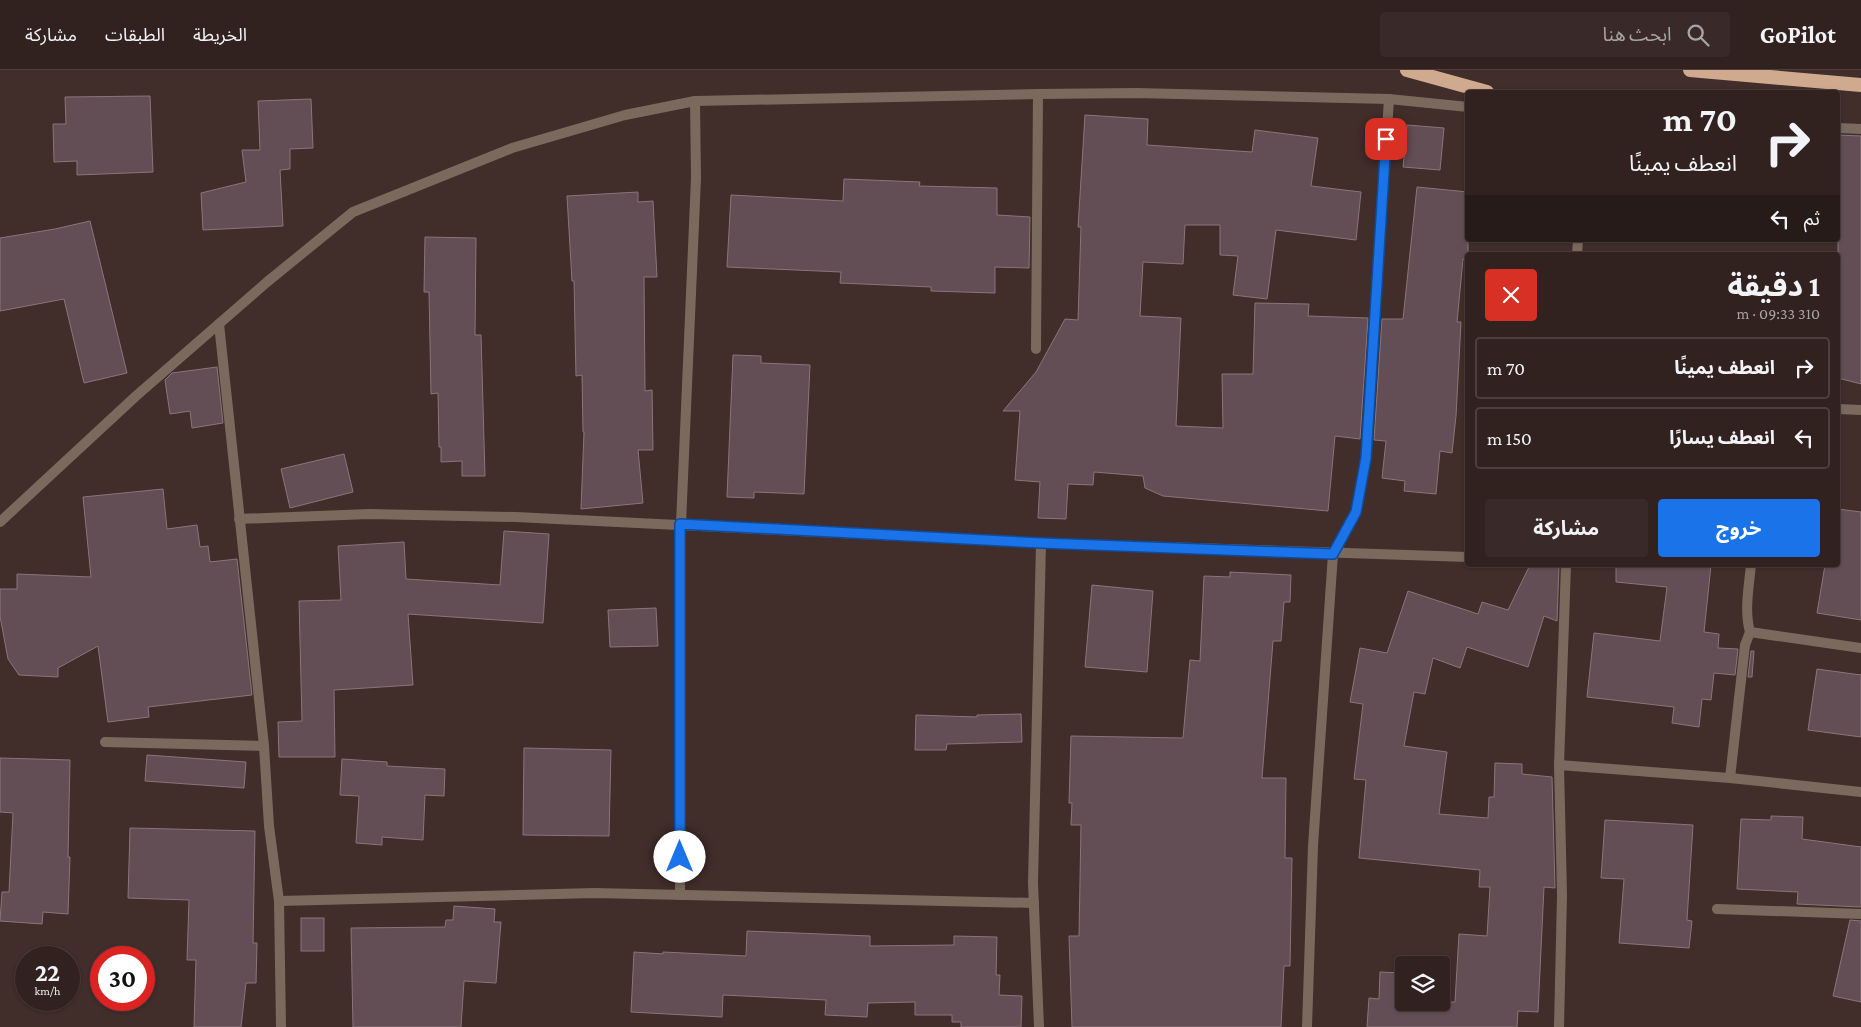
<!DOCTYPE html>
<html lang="ar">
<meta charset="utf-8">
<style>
:root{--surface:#312220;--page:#392a29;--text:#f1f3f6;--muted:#a8a4a5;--line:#4c3f3e;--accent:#1a73e8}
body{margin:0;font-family:"Crimson Pro","Noto Sans Arabic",serif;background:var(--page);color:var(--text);direction:rtl;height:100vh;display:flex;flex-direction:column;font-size:19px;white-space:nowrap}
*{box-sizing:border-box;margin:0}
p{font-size:16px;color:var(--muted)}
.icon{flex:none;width:28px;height:28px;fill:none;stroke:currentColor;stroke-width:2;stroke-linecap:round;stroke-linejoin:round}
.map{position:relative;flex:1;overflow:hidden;direction:ltr}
.sheet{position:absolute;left:1465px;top:182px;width:375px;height:315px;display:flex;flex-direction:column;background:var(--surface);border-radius:5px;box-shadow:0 1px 4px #0004,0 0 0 1px var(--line);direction:rtl}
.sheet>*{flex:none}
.top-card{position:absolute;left:1465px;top:20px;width:375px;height:152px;border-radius:5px;box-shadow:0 1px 4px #0004,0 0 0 1px var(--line);direction:rtl;background:#312220;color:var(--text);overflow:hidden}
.buttons{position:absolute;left:1395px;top:886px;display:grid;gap:10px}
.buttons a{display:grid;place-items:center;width:55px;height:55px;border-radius:5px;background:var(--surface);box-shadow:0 1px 4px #0004,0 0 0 1px var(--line);font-size:25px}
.speed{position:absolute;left:15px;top:876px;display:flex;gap:10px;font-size:25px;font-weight:700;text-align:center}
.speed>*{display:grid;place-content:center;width:65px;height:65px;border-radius:50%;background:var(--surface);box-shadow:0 1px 4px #0004,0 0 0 1px var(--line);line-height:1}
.speed small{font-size:12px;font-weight:400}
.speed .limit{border:8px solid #d22;background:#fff;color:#111}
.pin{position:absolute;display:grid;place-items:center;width:42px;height:42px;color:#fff;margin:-21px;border-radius:10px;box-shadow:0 2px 8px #0006}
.me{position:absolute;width:55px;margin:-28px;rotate:0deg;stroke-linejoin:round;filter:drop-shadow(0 0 4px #0008)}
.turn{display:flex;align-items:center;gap:18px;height:105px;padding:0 20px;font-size:22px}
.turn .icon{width:65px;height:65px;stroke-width:2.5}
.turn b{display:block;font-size:35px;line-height:42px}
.then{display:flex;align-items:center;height:48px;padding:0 20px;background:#0003;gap:10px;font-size:19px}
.round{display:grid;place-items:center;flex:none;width:52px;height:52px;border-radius:5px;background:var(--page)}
.overview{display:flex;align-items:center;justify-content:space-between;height:85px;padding:0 20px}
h1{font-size:30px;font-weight:700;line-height:38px}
.button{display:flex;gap:10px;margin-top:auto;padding:10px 20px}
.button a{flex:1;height:58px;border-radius:5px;background:var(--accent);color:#fff;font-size:20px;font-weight:700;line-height:58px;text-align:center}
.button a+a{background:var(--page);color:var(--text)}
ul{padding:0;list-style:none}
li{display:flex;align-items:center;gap:15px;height:62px;margin:0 10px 8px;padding:0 10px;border:2px solid var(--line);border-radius:5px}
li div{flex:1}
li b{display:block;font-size:19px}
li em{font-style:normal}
header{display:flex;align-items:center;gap:30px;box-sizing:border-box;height:70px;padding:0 25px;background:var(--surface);border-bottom:1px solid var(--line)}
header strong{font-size:24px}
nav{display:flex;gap:28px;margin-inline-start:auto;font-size:18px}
.search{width:350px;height:45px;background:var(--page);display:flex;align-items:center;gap:12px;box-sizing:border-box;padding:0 18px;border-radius:5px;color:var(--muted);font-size:19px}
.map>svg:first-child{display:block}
.building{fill:#634e55;stroke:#8b757c}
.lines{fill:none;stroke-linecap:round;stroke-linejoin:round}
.minor{stroke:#7a6a5e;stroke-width:10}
.trunk{stroke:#cfaa8f;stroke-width:14}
.route-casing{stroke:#114b97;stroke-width:12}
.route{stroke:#1a73e8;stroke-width:9}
</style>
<header>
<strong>GoPilot</strong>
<div class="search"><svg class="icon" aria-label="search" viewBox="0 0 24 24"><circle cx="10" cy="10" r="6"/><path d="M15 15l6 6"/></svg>ابحث هنا</div>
<nav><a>الخريطة</a><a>الطبقات</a><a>مشاركة</a></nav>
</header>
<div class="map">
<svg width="1861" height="957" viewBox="0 0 1861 957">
<rect width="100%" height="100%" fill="#412d2a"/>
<g class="building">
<polygon points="150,26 153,102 77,105 77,91 54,92 53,54 66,54 65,27"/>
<polygon points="311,29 313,78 290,79 290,99 280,100 283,156 203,160 201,123 246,112 242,80 260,80 258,31"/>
<polygon points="1085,45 1148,49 1147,75 1252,82 1255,60 1318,68 1311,116 1361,122 1356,170 1276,160 1267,229 1233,225 1238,186 1220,185 1220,155 1185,155 1183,194 1143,192 1140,246 1181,248 1176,356 1223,358 1222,304 1253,304 1255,233 1309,234 1308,246 1368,248 1360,369 1335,366 1328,441 1163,426 1145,418 1143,406 1094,402 1093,415 1068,414 1066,449 1038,448 1040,412 1015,410 1020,341 1003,341 1036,302 1065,249 1078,250 1081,157 1078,157"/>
<polygon points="1407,55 1444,58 1440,100 1403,97"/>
<polygon points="1838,65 1861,66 1861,314 1838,308"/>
<polygon points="844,109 920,112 919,116 997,118 997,145 1030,147 1029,198 995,197 995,223 931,221 931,217 840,213 841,202 727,197 731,125 843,131"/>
<polygon points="1417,117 1468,122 1468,190 1463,189 1457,252 1461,252 1456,346 1452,383 1440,381 1436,424 1404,421 1405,411 1382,408 1386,371 1374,370 1382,249 1403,249"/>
<polygon points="638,122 638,132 653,131 657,207 644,207 645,321 652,320 653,380 638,380 643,433 581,439 584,362 583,362 582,305 576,306 574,211 572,211 567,126"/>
<polygon points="90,151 127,303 84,313 64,229 0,241 0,168 55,159"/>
<polygon points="425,167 476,168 475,265 481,265 485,406 462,406 462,391 441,392 441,377 439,377 438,323 431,324 429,222 424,222"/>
<polygon points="733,285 761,286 761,293 810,295 804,424 754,422 754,428 727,427"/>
<polygon points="217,297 223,353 192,358 190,341 170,344 165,310 172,303"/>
<polygon points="344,384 353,422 290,438 281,399"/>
<polygon points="163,419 167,459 197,455 200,477 208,476 210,492 237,489 252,625 148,637 149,647 108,652 98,576 58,598 58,607 19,605 8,589 0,546 0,519 17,519 17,504 91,507 83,427"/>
<polygon points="1838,439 1861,442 1861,550 1817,543 1825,495 1838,495"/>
<polygon points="504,461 549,464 543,553 408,544 413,615 334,620 335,687 279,687 278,652 302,651 299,531 341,530 338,476 404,472 406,509 500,515"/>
<polygon points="1530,495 1559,496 1557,551 1544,546 1528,597 1467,577 1460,598 1433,588 1425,624 1414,622 1404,676 1447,682 1439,744 1488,748 1489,727 1494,727 1495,693 1522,694 1522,704 1552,707 1555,818 1544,817 1538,942 1518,941 1517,957 1367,957 1369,928 1379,929 1380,902 1404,903 1404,932 1455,932 1459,864 1487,866 1490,817 1479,817 1480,800 1359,788 1366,710 1354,709 1363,634 1350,632 1360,578 1387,583 1408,521 1478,544 1482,532 1508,540"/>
<polygon points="1616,495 1711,495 1704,562 1719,564 1718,578 1738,579 1735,605 1714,603 1711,630 1702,629 1699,657 1672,653 1674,637 1587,627 1594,563 1660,571 1667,517 1616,512"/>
<polygon points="1230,502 1291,505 1290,532 1284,532 1281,571 1273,571 1262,708 1286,708 1285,788 1292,788 1290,896 1284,896 1281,957 1072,957 1069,866 1079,866 1081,755 1071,755 1072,733 1069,733 1071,666 1183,668 1190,590 1200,591 1204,506 1230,507"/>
<polygon points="1092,515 1153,521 1147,602 1085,597"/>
<polygon points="656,538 658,576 610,577 608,540"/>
<polygon points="1751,581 1754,581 1752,607 1748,607"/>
<polygon points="1817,599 1861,605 1861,667 1808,660"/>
<polygon points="1021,644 1022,672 947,674 946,680 915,680 916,645 977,647 977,645"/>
<polygon points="524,678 611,680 609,766 523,765"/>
<polygon points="147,685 246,692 244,718 145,711"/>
<polygon points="0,688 70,690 68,787 70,787 68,844 43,842 42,854 0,851 2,822 9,822 13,743 0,742"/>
<polygon points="342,689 387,692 387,696 445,699 444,726 425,725 423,770 382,767 382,775 356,773 359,726 340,725"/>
<polygon points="1771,746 1803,747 1802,769 1861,777 1861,837 1797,834 1798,822 1737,819 1741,749 1771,750"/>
<polygon points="1605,750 1693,755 1687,850 1692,851 1689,878 1619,873 1624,809 1601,808"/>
<polygon points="130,758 255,761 253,873 257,873 256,913 246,913 241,957 194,957 196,890 187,890 189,830 128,828"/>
<polygon points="454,836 495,839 494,852 501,852 496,913 464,911 461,957 353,957 351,858 445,857 446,850 453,850"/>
<rect x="301" y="848" width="23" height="33"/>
<polygon points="1850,850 1861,851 1861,932 1833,926"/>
<polygon points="747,861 870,866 870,876 954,875 954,866 997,867 996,905 1000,905 999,925 1022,926 1021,957 961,957 961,952 952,952 952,945 915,945 915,932 868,933 867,947 825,945 826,930 723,925 722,947 631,942 634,882 663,884 663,882 746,886"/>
</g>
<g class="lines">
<g class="minor">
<polyline points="1838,58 1861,59"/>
<polyline points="1577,185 1578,170"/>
<polyline points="219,254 264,676 269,756 279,831 281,957"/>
<polyline points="1036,279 1038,24 1136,23 1389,29 1468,37"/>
<polyline points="1838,339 1861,340"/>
<polyline points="239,449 369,444 516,447 1041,473 1468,487"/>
<polyline points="0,452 136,326 267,212 353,142 512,78 625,45 695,31 1038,24"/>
<path d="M1751,495C1749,516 1744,541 1750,562L1861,578"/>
<polyline points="105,672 264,676"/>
<polyline points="1559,695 1730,708 1861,722"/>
<polyline points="1730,708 1745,575 1750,562"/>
<polyline points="680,825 681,454 696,108 695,31"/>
<polyline points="279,831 594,823 1034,833"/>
<polyline points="1717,839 1861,844"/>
<polyline points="1039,957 1033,813 1041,473"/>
<polyline points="1307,957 1313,776 1333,484 1356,442 1366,388 1389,29"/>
<polyline points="1559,957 1562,825 1559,695 1566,495"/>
</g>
<g class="trunk">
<polyline points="1407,0 1487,22"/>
<polyline points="1690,0 1861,15"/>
</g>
</g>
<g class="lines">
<defs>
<polyline id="route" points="680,787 680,454 1041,473 1333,484 1356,442 1366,388 1386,69"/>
</defs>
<use href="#route" class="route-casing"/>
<use href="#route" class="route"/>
</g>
</svg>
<div class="buttons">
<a><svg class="icon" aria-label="layers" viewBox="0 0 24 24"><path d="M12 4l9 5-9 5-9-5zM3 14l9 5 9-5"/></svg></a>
</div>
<div class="speed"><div>22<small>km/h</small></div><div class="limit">30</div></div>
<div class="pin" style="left:1386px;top:69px;background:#d93025"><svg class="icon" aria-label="arrive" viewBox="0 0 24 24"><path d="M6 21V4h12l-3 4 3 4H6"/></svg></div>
<svg class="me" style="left:680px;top:787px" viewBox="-20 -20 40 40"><circle r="19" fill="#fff"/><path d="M0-13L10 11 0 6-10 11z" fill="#1a73e8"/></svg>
<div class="top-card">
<div class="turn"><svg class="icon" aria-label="right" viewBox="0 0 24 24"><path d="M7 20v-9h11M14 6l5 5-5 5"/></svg><div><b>70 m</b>انعطف يمينًا</div></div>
<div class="then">ثم<svg class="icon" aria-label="left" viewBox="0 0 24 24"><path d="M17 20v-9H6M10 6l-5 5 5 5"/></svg></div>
</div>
<section class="sheet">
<div class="overview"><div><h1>1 دقيقة</h1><p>310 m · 09:33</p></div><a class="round" style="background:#d93025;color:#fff"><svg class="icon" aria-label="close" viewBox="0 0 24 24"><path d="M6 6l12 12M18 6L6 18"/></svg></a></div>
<ul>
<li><svg class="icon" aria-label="right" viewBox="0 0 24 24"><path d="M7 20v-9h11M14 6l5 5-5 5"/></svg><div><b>انعطف يمينًا</b></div><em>70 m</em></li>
<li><svg class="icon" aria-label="left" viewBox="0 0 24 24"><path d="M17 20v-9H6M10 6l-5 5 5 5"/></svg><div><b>انعطف يسارًا</b></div><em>150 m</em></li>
</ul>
<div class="button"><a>خروج</a><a>مشاركة</a></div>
</section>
</div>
